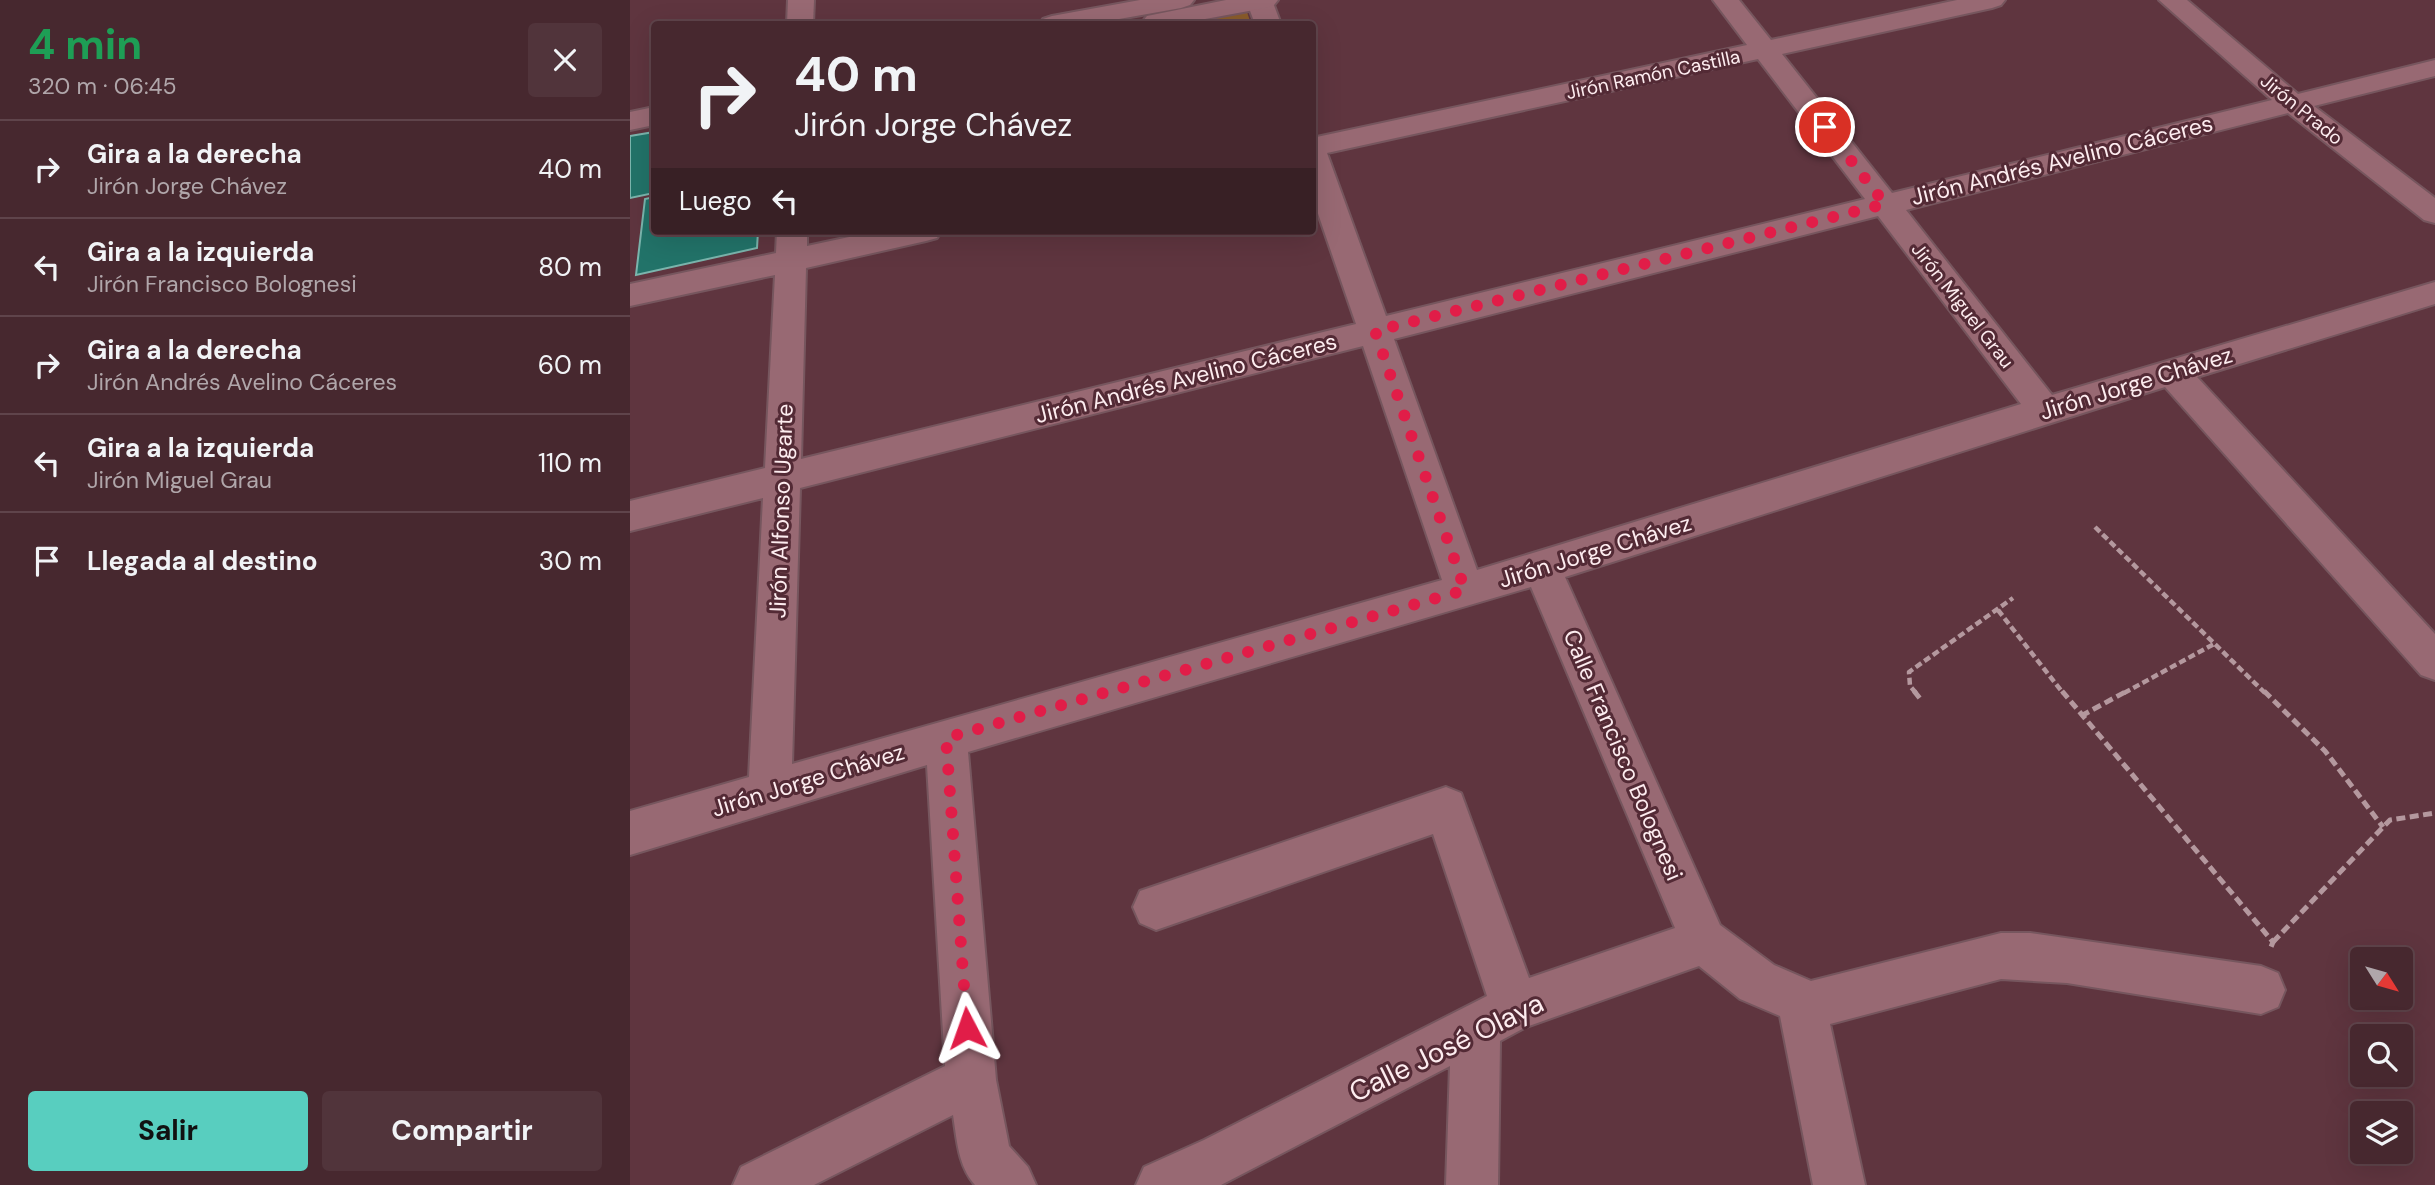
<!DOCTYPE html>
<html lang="es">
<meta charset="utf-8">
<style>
:root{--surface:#47282f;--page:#51343b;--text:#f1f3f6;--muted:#b0a6aa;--line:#5f444b;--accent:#58cebf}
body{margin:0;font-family:"DM Sans",sans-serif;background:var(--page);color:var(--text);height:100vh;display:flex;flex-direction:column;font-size:26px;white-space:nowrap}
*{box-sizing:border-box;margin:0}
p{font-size:23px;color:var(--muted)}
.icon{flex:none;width:38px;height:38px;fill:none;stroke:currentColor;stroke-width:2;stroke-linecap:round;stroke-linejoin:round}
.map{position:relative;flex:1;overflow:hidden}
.details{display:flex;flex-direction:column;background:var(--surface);width:630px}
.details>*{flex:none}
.top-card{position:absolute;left:21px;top:21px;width:665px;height:214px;border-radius:7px;box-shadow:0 7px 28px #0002,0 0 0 2px var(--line);background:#47282f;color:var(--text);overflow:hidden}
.needle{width:46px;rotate:127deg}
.fabs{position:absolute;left:1720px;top:947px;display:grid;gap:14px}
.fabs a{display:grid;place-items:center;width:63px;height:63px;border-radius:7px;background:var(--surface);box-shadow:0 7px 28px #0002,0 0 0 2px var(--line);font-size:35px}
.pin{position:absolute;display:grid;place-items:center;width:60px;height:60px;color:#fff;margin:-30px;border:4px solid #fff;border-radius:50%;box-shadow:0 2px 7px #0007}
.me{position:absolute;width:77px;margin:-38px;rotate:356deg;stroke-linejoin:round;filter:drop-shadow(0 0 5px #0008)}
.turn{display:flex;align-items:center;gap:24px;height:147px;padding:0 28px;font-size:32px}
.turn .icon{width:91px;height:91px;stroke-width:2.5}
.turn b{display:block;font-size:49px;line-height:60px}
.then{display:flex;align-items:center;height:66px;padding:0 28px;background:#0003;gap:14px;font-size:26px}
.round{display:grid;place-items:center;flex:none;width:74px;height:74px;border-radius:7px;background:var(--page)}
.head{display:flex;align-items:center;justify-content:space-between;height:119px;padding:0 28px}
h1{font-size:42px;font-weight:700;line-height:52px;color:#1e9e55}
.cta{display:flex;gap:14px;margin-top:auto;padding:14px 28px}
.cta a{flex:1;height:80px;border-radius:7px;background:var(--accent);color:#111;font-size:28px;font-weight:700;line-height:80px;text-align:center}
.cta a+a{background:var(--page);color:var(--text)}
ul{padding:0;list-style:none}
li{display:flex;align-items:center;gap:21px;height:98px;padding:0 28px;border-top:2px solid var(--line)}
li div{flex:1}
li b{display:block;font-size:26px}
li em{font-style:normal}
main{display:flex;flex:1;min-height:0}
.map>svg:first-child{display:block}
.green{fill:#895b2b}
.building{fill:#227369;stroke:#7bb5ad;stroke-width:2}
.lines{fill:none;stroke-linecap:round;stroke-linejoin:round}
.minor-casing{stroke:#76565e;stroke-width:4}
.tertiary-casing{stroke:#76565e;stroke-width:4}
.path-far1{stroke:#b4989e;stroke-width:4.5;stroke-dasharray:7 3.5;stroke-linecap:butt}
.path{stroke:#b4989e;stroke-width:5;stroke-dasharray:9 4.5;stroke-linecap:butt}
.minor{fill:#986973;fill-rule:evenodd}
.tertiary{fill:#986973;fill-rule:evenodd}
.route{stroke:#e11d48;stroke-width:12;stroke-dasharray:0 21.6}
.labels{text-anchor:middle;stroke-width:6;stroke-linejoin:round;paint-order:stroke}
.far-street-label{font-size:19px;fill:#fdecef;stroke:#532a35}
.street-label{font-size:23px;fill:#fdecef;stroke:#532a35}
.near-street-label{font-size:28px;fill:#fdecef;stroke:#532a35}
</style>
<main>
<section class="details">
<div class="head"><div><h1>4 min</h1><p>320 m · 06:45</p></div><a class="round"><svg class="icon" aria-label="close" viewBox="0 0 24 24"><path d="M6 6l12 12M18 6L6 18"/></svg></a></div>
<ul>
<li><svg class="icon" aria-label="right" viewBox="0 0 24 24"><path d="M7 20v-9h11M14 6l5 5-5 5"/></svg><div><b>Gira a la derecha</b><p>Jirón Jorge Chávez</p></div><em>40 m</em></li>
<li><svg class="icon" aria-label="left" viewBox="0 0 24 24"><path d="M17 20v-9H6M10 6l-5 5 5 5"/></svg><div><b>Gira a la izquierda</b><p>Jirón Francisco Bolognesi</p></div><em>80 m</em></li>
<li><svg class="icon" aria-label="right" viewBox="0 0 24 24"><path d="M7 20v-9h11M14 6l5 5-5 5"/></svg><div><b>Gira a la derecha</b><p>Jirón Andrés Avelino Cáceres</p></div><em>60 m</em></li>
<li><svg class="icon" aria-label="left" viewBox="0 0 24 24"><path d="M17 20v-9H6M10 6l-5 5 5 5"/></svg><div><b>Gira a la izquierda</b><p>Jirón Miguel Grau</p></div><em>110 m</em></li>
<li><svg class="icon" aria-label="arrive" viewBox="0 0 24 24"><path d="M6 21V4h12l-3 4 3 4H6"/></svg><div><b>Llegada al destino</b></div><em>30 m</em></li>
</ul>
<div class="cta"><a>Salir</a><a>Compartir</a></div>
</section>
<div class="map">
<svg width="1805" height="1185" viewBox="0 0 1805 1185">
<rect width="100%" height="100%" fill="#5f353f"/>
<polygon class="green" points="617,12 621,24 550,24"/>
<g class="building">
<polygon points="24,132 24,193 0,198 0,136"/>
<polygon points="24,197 24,231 128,231 127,248 6,275 15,199"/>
</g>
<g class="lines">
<defs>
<g id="minor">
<polygon points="158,0 184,0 183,24 157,24"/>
<polygon points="616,0 642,0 651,24 625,24"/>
<path d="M1083,0H1109L1141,40L1327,0H1375L1371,5L1362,8L1152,54L1262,193L1642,100L1529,0H1557L1668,94L1805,60V76L1684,106L1805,198V223L1794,220L1658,113L1276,210L1422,395L1805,282V304L1567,377L1805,634V680L1791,675L1535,387L935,577L1090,925L1144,965L1181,981L1371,933H1400L1631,966L1648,973L1655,990L1648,1007L1631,1014L1437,983L1371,979L1200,1024L1235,1185H1183L1150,1016L1110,999L1069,966L896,1027L870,1041L868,1185H816L820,1066L591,1185H506L514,1167L574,1140L857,996L803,834L526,930L510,923L503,907L510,891L816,787L831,793L899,978L1045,928L901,587L338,752L366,1080L379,1146L398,1167L406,1185H345C328,1166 327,1140 323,1115L184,1185H103L111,1167L315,1066L297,765L0,855V811L119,777L133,498L0,531V501L135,468L145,275L0,306V284L146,253L147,231H177V246L247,231H311L307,238L296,241L176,268L171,459L726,324L682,196V138L1117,45ZM1128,59L1235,199L756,316L697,153ZM1248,216L1391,404L847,570L764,339ZM733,346L812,580L162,764L170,488Z"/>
</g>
<g id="tertiary">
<polygon points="510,0 564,0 560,5 551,8 461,24 409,24 413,19 422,16"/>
<polygon points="596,0 648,0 644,5 635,8 548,24 516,24 513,21 517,16"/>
<polygon points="24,107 24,125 0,130 0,112"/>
</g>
</defs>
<use href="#minor" class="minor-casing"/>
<use href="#tertiary" class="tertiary-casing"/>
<g class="path-far1">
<polyline points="1465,527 1635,693"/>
<polyline points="1368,610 1433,693"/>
<polyline points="1286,693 1280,686 1279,672 1383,598"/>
<polyline points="1494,693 1584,644"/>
</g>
<g class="path">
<polyline points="1284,691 1292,701"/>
<polyline points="1432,691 1643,942 1641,947"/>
<polyline points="1634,691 1695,751 1753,827"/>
<polyline points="1451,716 1497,691"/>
<polyline points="1643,942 1760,820 1805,813"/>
</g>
<use href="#minor" class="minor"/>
<use href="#tertiary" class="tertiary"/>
</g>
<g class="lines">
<polyline class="route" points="337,1028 316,738 835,590 745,331 1255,204 1195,127"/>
</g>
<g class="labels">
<g class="far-street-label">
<text transform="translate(1023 74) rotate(-12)" y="7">Jirón Ramón Castilla</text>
<text transform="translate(1672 109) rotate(39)" y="7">Jirón Prado</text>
<text transform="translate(1333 305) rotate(52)" y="7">Jirón Miguel Grau</text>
</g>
<g class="street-label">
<text transform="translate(1432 160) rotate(-14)" y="8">Jirón Andrés Avelino Cáceres</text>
<text transform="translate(556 378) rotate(-14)" y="8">Jirón Andrés Avelino Cáceres</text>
<text transform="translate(1506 383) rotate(-17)" y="8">Jirón Jorge Chávez</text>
<text transform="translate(151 511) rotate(-88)" y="8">Jirón Alfonso Ugarte</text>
<text transform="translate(965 551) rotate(-17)" y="8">Jirón Jorge Chávez</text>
<text transform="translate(993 755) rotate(67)" y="8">Calle Francisco Bolognesi</text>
<text transform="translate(178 780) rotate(-17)" y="8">Jirón Jorge Chávez</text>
</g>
<g class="near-street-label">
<text transform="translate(816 1047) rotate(-26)" y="10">Calle José Olaya</text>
</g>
</g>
</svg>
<div class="fabs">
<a><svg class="needle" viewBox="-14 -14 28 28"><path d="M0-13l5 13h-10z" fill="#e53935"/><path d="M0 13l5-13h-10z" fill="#b0a6aa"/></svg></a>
<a><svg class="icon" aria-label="search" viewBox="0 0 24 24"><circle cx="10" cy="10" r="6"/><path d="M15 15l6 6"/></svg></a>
<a><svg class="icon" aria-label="layers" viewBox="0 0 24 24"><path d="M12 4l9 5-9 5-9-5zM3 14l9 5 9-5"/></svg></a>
</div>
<div class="pin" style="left:1195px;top:127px;background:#d93025"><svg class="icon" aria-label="arrive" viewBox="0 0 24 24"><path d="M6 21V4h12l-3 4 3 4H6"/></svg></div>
<svg class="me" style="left:337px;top:1028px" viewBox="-20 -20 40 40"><path d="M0-17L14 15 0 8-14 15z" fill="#e11d48" stroke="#fff" stroke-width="4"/></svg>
<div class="top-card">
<div class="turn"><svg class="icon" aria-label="right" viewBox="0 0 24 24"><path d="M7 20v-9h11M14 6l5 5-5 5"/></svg><div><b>40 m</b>Jirón Jorge Chávez</div></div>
<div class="then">Luego<svg class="icon" aria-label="left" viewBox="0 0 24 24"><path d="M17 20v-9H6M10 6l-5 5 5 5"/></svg></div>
</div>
</div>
</main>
